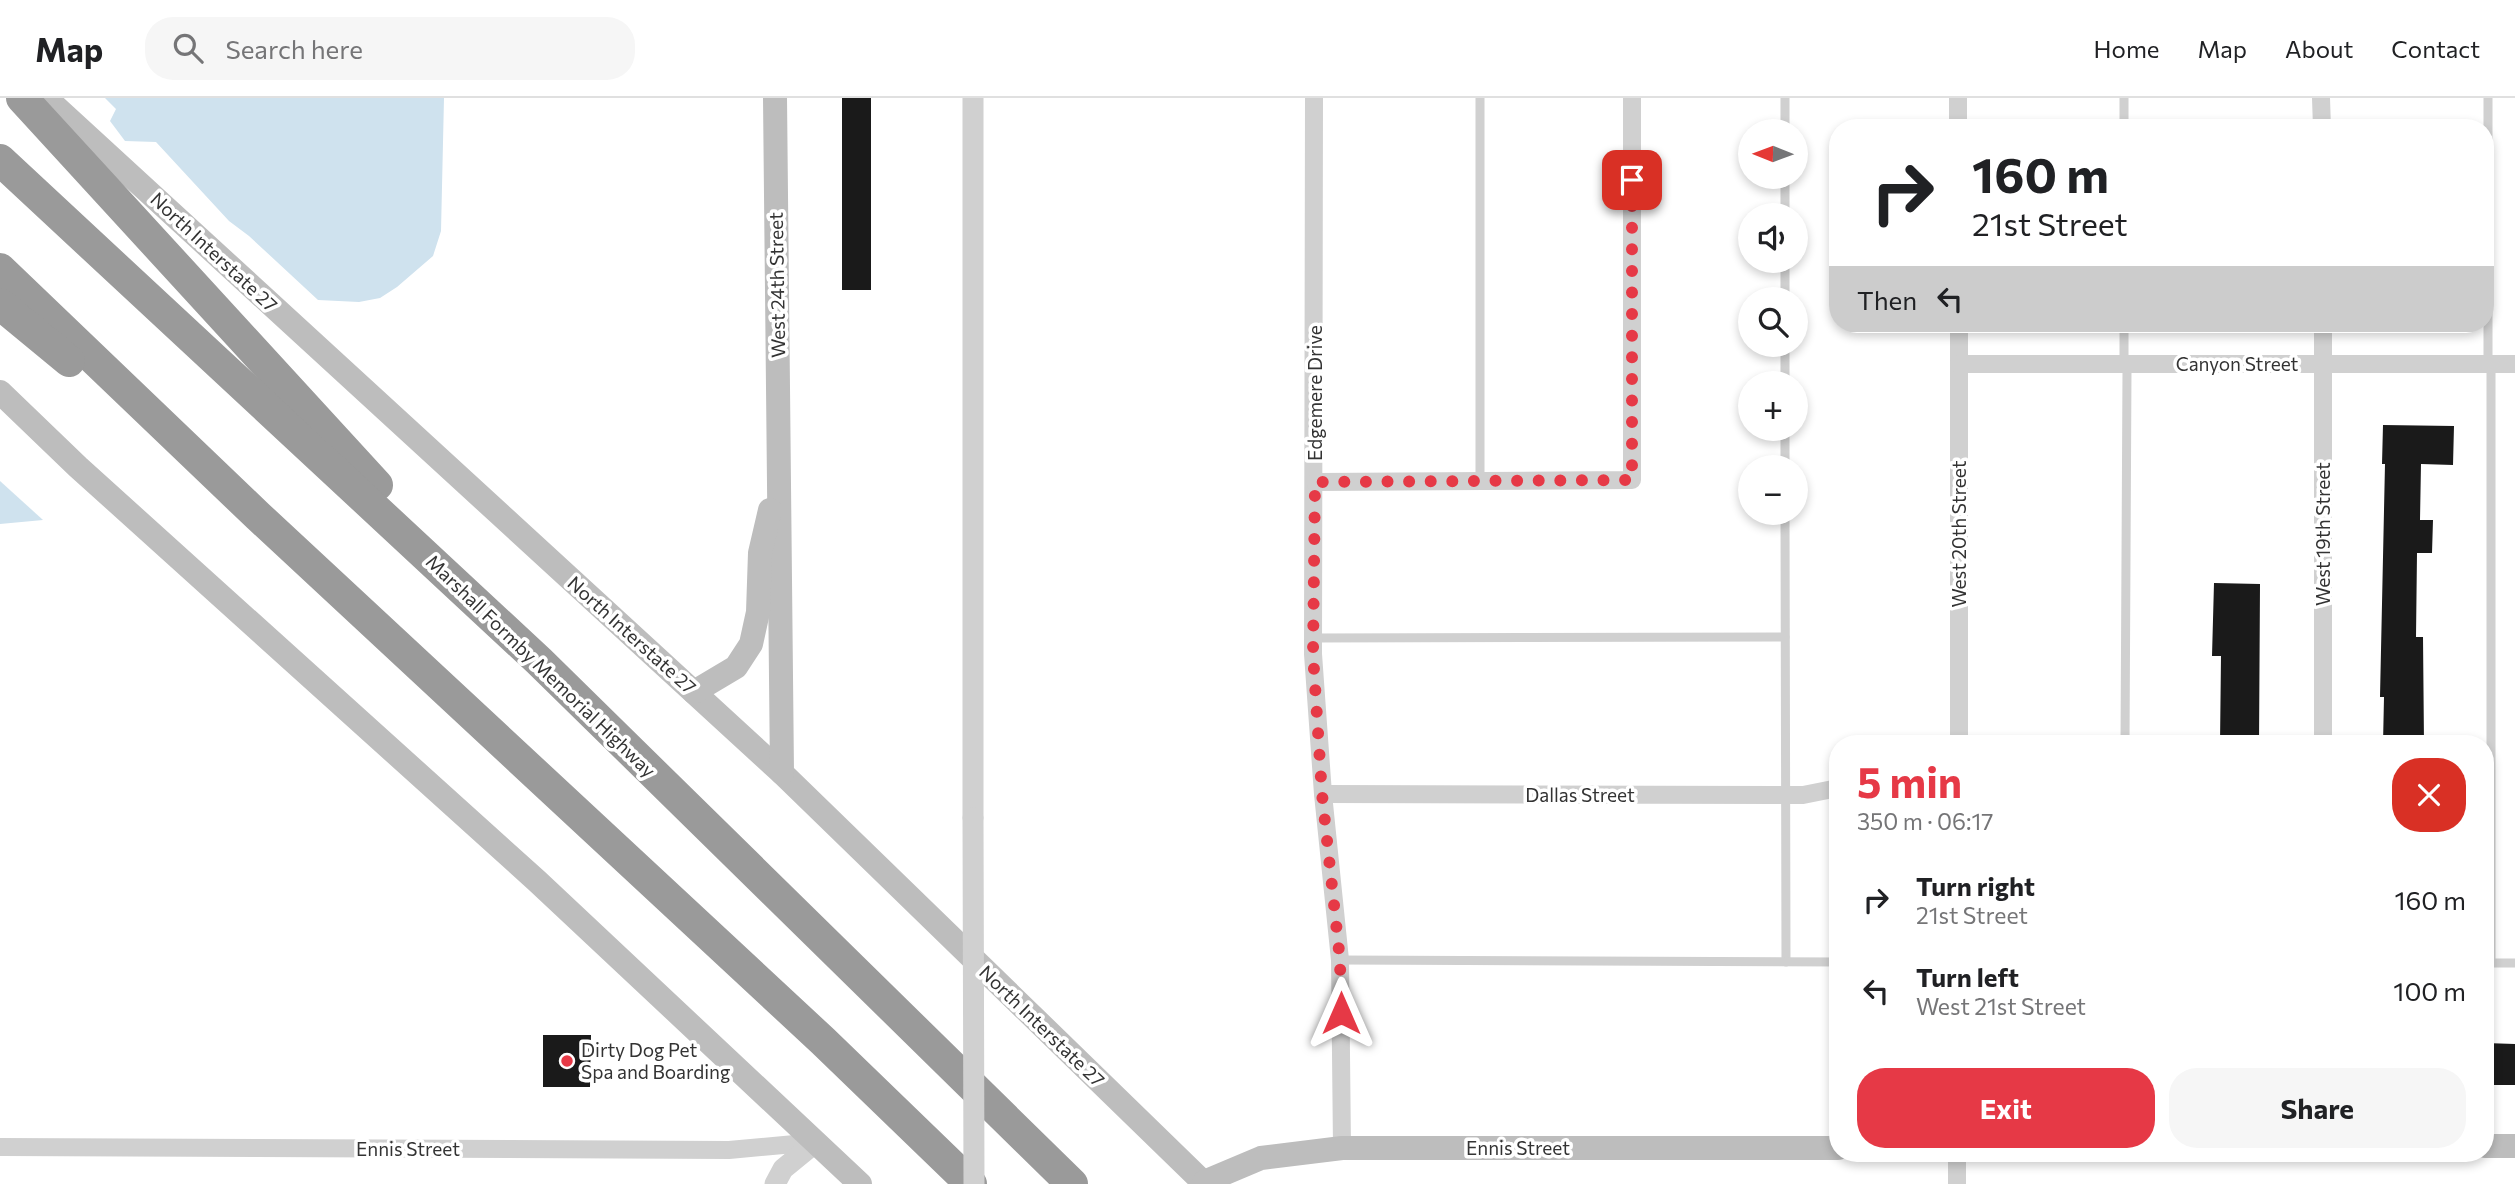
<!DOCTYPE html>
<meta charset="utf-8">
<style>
:root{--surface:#fff;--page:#f6f6f6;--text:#202124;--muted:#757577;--line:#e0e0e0;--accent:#e63946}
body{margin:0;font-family:Commissioner,sans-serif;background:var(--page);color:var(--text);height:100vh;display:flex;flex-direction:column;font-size:26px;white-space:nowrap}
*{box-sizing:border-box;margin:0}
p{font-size:23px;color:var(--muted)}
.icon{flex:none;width:38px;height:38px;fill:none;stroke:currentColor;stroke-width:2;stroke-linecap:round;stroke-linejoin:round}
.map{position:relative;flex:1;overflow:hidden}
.sheet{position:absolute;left:1829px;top:637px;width:665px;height:427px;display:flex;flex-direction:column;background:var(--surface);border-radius:28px;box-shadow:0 4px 10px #0003}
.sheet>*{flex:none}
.top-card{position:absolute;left:1829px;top:21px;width:665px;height:214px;border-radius:28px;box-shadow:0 4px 10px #0003;background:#fff;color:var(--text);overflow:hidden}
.needle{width:46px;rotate:271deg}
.buttons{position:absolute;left:1738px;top:21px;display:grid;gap:14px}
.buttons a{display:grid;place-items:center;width:70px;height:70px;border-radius:50%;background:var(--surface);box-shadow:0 4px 10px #0003;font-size:35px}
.pin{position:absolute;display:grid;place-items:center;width:60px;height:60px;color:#fff;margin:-30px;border-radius:14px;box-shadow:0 4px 10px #0006}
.me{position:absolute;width:77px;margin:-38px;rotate:0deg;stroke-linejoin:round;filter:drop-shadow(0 0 5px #0008)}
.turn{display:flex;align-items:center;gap:24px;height:147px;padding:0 28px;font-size:32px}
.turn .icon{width:91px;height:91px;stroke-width:2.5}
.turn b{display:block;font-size:49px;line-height:60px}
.then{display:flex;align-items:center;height:66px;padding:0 28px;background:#0003;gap:14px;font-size:26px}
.round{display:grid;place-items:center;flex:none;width:74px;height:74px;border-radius:28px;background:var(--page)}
.headline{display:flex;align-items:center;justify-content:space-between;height:119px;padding:0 28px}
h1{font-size:42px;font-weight:700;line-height:52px;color:var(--accent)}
.action{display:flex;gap:14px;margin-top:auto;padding:14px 28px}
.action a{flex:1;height:80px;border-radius:28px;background:var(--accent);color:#fff;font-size:28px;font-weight:700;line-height:80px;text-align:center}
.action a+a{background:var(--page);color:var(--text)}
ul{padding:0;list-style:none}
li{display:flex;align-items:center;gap:21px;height:91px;padding:0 28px}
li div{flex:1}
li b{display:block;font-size:26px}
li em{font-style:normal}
header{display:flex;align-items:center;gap:42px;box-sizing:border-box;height:98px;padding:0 35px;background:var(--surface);border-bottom:2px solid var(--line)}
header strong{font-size:33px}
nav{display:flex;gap:38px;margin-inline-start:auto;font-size:24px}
.search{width:490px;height:63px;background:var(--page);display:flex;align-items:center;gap:18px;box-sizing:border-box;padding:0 24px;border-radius:28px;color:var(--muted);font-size:26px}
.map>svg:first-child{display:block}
.water{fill:#cfe2ee}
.building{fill:#1a1a1a}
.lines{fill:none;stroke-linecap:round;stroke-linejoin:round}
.service{stroke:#d0d0d0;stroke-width:9}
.minor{stroke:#d0d0d0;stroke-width:18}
.tertiary{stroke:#d0d0d0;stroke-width:21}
.secondary{stroke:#bdbdbd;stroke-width:24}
.motorway{stroke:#9a9a9a;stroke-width:32}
.tertiary-bridge{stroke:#d0d0d0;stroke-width:21}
.route{stroke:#e63946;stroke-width:12;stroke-dasharray:0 21.6}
.poi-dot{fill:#e63946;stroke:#fff;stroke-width:2.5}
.labels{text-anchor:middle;stroke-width:7;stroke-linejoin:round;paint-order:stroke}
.street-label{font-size:19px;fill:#333;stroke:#fff}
.poi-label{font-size:19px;fill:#333;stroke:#fff;text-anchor:start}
</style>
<header>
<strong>Map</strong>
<div class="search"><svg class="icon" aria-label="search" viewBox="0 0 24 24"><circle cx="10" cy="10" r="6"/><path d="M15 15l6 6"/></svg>Search here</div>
<nav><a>Home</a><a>Map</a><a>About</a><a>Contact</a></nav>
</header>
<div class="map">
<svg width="2515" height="1086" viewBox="0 0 2515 1086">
<rect width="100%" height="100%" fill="#fff"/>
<g class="water">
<polygon points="105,0 444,0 441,133 433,158 397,189 380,200 359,204 318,202 249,138 229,123 156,44 125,43 110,23 116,11"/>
<polygon points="0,383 43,422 0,426"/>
</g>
<g class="building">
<rect x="842" y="0" width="29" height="192"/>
<polygon points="2383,327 2454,328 2453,367 2421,366 2420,422 2433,422 2432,455 2417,455 2416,539 2423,539 2424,646 2383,646 2384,599 2380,599 2385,366 2382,366"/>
<polygon points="2214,485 2260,486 2259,646 2220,646 2221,558 2212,558"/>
<polygon points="543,937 591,937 590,989 543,989"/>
<polygon points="2485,945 2515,946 2515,987 2485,987"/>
</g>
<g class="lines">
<g class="service">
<polyline points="1785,0 1785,33"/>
<polyline points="2124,0 2124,30"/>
<polyline points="2488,0 2488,266 2491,272 2491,865"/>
<polyline points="1785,79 1785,117"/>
<polyline points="1785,163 1785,201"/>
<polyline points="2124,226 2124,266 2127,272 2125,646"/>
<polyline points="1785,247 1785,285"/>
<polyline points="1785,331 1785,369"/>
<polyline points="1480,383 1480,0"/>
<polyline points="1785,415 1786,864"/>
<polyline points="1313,540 1785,539"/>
<polyline points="1340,862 1838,864"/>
<polyline points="2485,865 2515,865"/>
</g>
<g class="minor">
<polyline points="1314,0 1313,556 1323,696 1340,862 1342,1050"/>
<polyline points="1958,0 1958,30"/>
<polyline points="2321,0 2322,30"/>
<polyline points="1959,226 1959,646"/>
<polyline points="2323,226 2323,646"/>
<polyline points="1959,266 2515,266"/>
<polyline points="1315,384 1632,382 1632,0"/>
<polyline points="1323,696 1803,697 1838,690"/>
<polyline points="0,1049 729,1052 816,1044"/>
<polyline points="1957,1055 1957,1086"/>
</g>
<g class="tertiary">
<polyline points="973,0 973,720"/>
<polyline points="775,1086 783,1071 816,1044"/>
</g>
<g class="secondary">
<polyline points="46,0 782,675 1205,1086"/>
<polyline points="775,0 782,675"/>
<polyline points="0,294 78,369 537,783 860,1086"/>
<polyline points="694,594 736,569 751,546 758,514 760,455 770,412"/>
<polyline points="2485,1048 2515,1048"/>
<polyline points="1204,1084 1261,1060 1342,1050 1838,1050"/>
</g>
<g class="motorway">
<polyline points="22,0 377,387"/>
<polyline points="0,62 539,563 1072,1086"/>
<polyline points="0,171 258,418 823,943 971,1086"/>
<polyline points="0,206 69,263"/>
</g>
<polyline class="tertiary-bridge" points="973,720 974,1086"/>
</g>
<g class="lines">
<polyline class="route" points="1341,915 1340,862 1322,696 1313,556 1315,384 1632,382 1632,82"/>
</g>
<circle class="poi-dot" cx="567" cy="963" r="7"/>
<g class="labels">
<g class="street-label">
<text transform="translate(214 154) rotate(43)" y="7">North Interstate 27</text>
<text transform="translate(777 187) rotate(-91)" y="7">West 24th Street</text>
<text x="2237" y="273">Canyon Street</text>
<text transform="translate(1315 295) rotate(-90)" y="7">Edgemere Drive</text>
<text transform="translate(1959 436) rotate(-90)" y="7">West 20th Street</text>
<text transform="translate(2323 436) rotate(-90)" y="7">West 19th Street</text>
<text transform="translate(632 537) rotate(42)" y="7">North Interstate 27</text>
<text transform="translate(541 568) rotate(44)" y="7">Marshall Formby Memorial Highway</text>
<text x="1580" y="704">Dallas Street</text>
<text transform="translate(1042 928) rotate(44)" y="7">North Interstate 27</text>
<text x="1518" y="1057">Ennis Street</text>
<text x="408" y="1058">Ennis Street</text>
</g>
<g class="poi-label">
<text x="581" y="959">Dirty Dog Pet<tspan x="581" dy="22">Spa and Boarding</tspan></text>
</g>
</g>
</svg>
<div class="buttons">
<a><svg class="needle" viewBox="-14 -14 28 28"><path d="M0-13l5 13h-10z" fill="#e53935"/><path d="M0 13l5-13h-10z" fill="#757577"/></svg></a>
<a><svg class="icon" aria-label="sound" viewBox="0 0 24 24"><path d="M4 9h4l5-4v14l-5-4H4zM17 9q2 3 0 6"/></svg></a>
<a><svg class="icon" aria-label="search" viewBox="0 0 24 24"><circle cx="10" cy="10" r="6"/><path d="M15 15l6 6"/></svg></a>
<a>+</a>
<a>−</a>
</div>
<div class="pin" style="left:1632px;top:82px;background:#d93025"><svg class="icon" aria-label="arrive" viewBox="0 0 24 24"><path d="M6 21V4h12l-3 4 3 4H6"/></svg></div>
<svg class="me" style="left:1341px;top:915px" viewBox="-20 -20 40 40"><path d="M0-17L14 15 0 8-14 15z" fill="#e63946" stroke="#fff" stroke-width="4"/></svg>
<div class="top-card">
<div class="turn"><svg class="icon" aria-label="right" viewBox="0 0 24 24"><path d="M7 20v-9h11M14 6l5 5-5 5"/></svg><div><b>160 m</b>21st Street</div></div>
<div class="then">Then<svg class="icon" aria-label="left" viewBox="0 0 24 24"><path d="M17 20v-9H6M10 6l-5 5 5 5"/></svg></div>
</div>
<section class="sheet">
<div class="headline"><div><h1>5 min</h1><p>350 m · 06:17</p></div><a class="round" style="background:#d93025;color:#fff"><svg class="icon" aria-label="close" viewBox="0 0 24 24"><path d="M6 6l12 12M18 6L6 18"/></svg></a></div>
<ul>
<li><svg class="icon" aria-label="right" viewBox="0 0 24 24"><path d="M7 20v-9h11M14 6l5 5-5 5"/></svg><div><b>Turn right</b><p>21st Street</p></div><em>160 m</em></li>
<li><svg class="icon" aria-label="left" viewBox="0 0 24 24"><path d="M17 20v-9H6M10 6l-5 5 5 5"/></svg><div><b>Turn left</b><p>West 21st Street</p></div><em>100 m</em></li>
</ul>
<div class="action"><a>Exit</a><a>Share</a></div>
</section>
</div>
